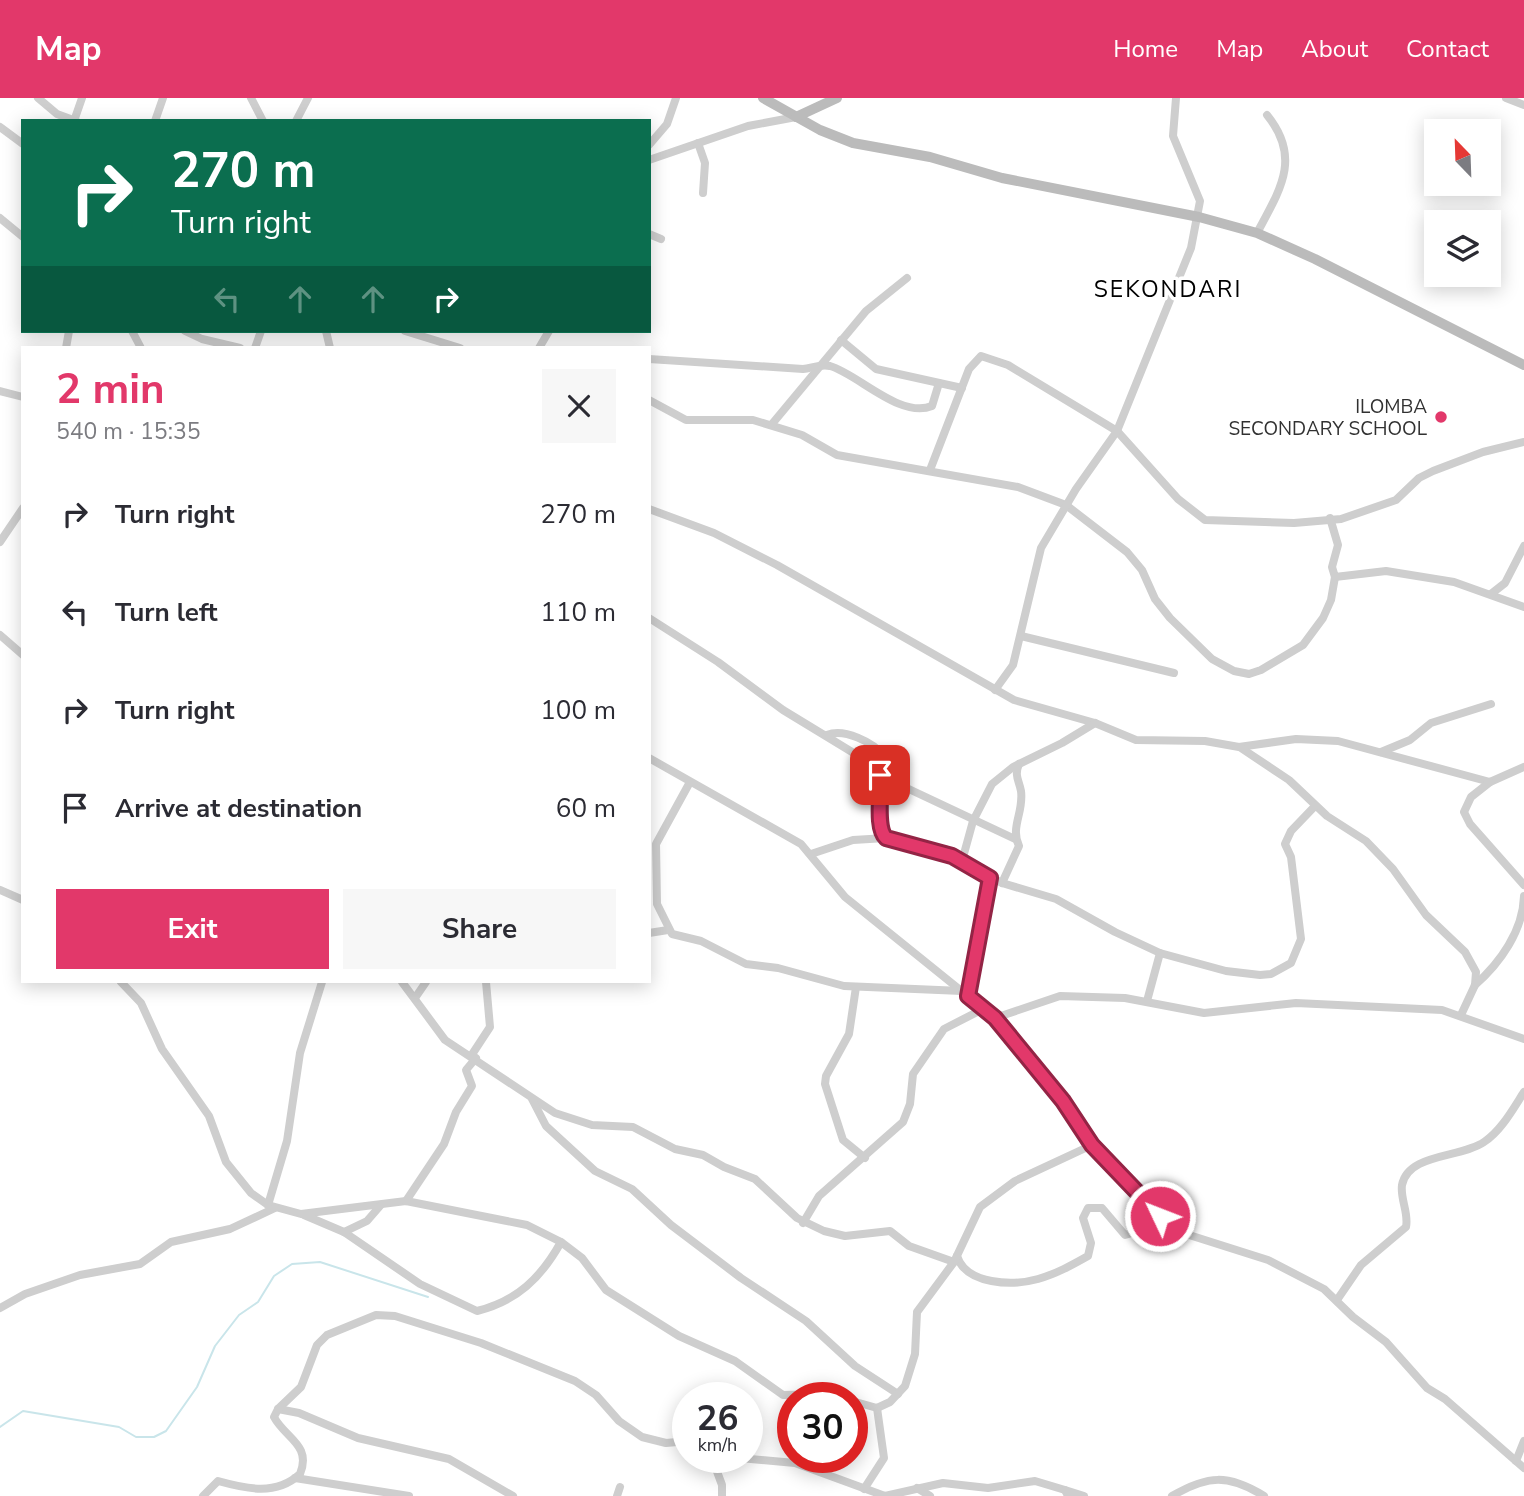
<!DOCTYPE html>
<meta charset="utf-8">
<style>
:root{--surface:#fff;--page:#f7f7f7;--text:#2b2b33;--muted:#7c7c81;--accent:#e2386a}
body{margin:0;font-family:"Nunito Sans",sans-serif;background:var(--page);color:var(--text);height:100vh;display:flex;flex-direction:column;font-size:26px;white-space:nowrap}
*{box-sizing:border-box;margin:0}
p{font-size:23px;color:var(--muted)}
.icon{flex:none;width:38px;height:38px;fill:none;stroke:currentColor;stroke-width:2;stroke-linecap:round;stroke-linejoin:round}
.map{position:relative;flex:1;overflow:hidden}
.panel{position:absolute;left:21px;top:248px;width:630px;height:637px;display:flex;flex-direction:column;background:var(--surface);border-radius:0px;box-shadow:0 4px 18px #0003}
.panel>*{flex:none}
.hud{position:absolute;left:21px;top:21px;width:630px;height:214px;border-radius:0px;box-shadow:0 4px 18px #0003;background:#0b6e4f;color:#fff;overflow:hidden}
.needle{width:46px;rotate:337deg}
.tools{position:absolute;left:1424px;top:21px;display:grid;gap:14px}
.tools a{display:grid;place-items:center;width:77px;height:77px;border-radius:0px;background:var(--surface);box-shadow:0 4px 18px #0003;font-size:35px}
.speed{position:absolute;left:672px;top:1284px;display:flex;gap:14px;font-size:35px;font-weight:700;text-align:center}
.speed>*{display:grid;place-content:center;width:91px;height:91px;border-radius:50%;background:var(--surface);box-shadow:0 4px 18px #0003;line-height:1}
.speed small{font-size:18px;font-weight:400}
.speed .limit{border:10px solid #d22;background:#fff;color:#111}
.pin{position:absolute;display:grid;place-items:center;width:60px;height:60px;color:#fff;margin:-30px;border-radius:14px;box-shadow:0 4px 10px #0006}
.me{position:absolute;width:77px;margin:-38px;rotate:313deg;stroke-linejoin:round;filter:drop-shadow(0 0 5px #0008)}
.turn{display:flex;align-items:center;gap:24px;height:147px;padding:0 35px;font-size:32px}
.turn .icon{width:91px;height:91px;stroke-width:2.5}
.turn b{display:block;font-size:49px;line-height:60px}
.lanes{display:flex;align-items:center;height:66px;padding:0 35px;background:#0003;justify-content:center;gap:35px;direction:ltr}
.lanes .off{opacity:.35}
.round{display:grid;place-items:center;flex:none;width:74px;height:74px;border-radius:0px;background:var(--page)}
.head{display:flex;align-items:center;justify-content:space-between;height:119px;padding:0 35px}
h1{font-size:42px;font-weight:700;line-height:52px;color:var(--accent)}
.primary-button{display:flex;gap:14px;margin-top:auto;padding:14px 35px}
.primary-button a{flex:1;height:80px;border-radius:0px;background:var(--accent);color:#fff;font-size:28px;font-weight:700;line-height:80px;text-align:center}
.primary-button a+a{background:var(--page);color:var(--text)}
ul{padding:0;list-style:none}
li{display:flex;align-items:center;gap:21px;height:98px;padding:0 35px}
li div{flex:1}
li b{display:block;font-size:26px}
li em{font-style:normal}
header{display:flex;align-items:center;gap:42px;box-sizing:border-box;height:98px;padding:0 35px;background:var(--accent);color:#fff}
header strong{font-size:33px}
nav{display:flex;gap:38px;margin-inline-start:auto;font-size:24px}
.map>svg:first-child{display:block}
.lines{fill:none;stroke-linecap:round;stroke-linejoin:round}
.stream{stroke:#c9e5ea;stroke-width:2}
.street{stroke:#cecece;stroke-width:8}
.secondary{stroke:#bbb;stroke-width:10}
.route-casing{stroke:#932445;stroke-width:18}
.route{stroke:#e2386a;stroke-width:12}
.poi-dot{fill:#e2386a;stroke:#fff;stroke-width:2.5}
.labels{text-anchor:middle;stroke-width:7;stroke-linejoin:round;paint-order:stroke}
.poi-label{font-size:19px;fill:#313131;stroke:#fff;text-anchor:end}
.quarter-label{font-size:23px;letter-spacing:2px;fill:#000;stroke:#fff}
</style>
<header>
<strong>Map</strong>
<nav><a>Home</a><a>Map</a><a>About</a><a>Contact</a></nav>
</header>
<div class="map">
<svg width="1524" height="1398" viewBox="0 0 1524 1398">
<rect width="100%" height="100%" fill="#fff"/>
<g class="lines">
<polyline class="stream" points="0,1329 23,1313 119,1329 136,1339 154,1339 166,1333 197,1289 215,1248 239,1217 258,1204 274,1178 292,1166 320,1164 428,1199"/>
<g class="street">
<polyline points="38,0 57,16 76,23"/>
<polyline points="251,0 263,23"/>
<polyline points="1506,0 1524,7"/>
<polyline points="74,23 82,0"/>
<polyline points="155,23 163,0"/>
<polyline points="296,23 308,0"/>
<polyline points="0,29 23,46"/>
<polyline points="698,45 705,65 703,95"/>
<polyline points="649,47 667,26 676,0"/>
<polyline points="649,62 748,28 796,19"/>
<polyline points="0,120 23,139"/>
<path d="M1257,135C1280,92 1302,60 1267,17"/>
<polyline points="649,136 661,141"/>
<polyline points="132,233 141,250"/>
<polyline points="185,233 202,241 240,250"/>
<polyline points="326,233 330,250"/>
<polyline points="405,233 460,250"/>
<polyline points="841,242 876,271 962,290"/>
<polyline points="66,250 69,233"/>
<polyline points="255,250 261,233"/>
<polyline points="539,250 549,233"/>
<path d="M649,261L803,271C812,270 820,266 830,268C858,276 900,321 932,308L939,285"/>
<polyline points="0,293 23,299"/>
<polyline points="649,302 686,322 753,322 802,337 837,357 1018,389 1066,407 1127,454 1142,472 1155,501 1170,520 1212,561 1234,573 1249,576 1261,572 1303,547 1323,520 1331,502 1335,479"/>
<polyline points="772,326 866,213 907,180"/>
<polyline points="930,372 969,271 981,258 1008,267 1117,333 1178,401 1205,422 1294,425 1341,421 1396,402 1419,380 1433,373 1483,354 1524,344"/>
<polyline points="649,411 714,435 777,467 1014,602 1095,625 1136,642 1205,643 1239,649 1296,641 1338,643 1490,684 1524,669"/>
<polyline points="1330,420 1338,447 1332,469 1335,479 1386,473 1454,484 1524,509"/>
<polyline points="0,444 23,410"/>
<polyline points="1491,496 1505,485 1524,448"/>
<path d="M649,520L718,564L783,612L870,665C894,688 869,722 886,740"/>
<polyline points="0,537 23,557"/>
<polyline points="1021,538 1174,575"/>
<polyline points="995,592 1013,567 1041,450 1076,391 1117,333 1191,150 1200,103 1173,38 1176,0"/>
<path d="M827,637C844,630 873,644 884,658C890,666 890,677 896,685L1015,741"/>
<polyline points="1241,650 1289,682 1327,718 1366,743 1393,771 1426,817 1465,854 1476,874 1475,887 1461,917"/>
<polyline points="1381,654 1410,642 1431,625 1491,606"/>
<polyline points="649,660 801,746 845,799 995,920 1063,1003 1092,1047 1160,1118 1186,1136 1268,1162 1324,1191 1353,1219 1386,1244 1427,1290 1445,1301 1524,1370"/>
<polyline points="690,684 656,746 657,806 672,836 701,843 746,866 778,870 844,888 962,893"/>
<polyline points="1490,684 1471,699 1464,714 1470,726 1524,787"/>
<polyline points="811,756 853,742 886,740 910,744 952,758 1002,785 1056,801 1115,834 1160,855 1226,873 1260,877 1271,876 1291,865 1301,841 1291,759 1285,746 1291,733 1315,708"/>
<polyline points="962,763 973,723 992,686 1013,669 1062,645 1095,625"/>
<path d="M1002,785L1019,748C1010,729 1024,714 1021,693C1019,682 1014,678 1019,666"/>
<polyline points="0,792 23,802"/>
<polyline points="649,835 668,832"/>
<polyline points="121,884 141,905 162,951 209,1018 226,1064 251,1095 268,1107 301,1116 406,1103 527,1127 561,1144 582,1160 606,1192 679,1238 735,1263 783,1297 825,1296 843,1300"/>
<polyline points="402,884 445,942 555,1015 592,1027 633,1029 675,1051 703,1057 724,1069 755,1081 797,1120 824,1133 845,1138 890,1133 909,1148 954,1164"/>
<path d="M1475,887C1500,865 1523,833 1524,798"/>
<polyline points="856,889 849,936 826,978 825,986 843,1042 865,1060"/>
<polyline points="968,898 990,780"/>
<polyline points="415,900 426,884"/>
<polyline points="1147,903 1160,855"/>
<polyline points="995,920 1060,898 1125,900 1204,915 1296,905 1442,912 1524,941"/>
<polyline points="471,958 490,929 486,884"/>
<polyline points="532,1001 546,1028 595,1073 632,1091 671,1127 741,1180 806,1223 855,1268 898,1296"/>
<polyline points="406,1103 444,1046 456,1014 472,988 466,972 476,960"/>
<polyline points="268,1107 287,1043 300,955 322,884"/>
<path d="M304,1117L344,1134L420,1186L477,1213C517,1203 541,1180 561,1144"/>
<polyline points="803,1125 819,1098 903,1024 910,1006 913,976 944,931 983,911"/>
<polyline points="344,1134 367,1123 380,1108"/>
<path d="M957,1158C966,1187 1013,1188 1038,1181C1056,1176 1072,1167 1088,1158L1091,1145L1083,1120L1088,1110H1102L1125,1137L1144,1132L1160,1118"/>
<path d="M1337,1202L1361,1167L1406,1129C1409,1115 1400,1101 1402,1087C1408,1055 1461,1060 1484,1044C1501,1033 1513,1011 1524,994"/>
<polyline points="0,1210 25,1196 80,1177 140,1166 171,1144 230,1131 275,1110"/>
<polyline points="852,1303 877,1310 890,1304 905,1288 915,1256 917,1214 954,1164 980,1109 1015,1083 1092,1047"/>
<polyline points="278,1311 299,1315 358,1340 449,1361 513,1398"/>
<polyline points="712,1360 722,1387 722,1398"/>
<polyline points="740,1360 795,1365 885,1398 943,1385 988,1390 1035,1383 1065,1392 1068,1398"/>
<polyline points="1516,1363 1524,1343"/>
<polyline points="295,1380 409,1398"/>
<polyline points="917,1390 930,1398"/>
<polyline points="864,1391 884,1360 877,1310"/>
<polyline points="1065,1392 1084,1398"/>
<path d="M203,1398L218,1383C247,1391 276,1398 300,1376C312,1347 285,1340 274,1319L278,1311L301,1289L317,1247L327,1237L376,1217L395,1218L481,1245L575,1283L596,1297L619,1323L642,1339L666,1345L688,1343"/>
<polyline points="617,1398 620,1389"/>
<path d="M1172,1398C1208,1377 1228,1376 1264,1398"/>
</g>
<g class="secondary">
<polyline points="763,0 820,32 853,45 930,59 1002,80 1199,119 1257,135 1315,161 1524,267"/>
<polyline points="796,19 837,0"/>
</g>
</g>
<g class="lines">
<defs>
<path id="route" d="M880,677C882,695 875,729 886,740L952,758L990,780L968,898L995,920L1063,1003L1092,1047L1160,1118"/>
</defs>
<use href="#route" class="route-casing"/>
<use href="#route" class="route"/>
</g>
<circle class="poi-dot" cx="1441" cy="319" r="7"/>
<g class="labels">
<g class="poi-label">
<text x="1427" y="315">ILOMBA<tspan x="1427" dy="22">SECONDARY SCHOOL</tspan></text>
</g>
<g class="quarter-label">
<text x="1168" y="199">SEKONDARI</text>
</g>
</g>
</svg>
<div class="tools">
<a><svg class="needle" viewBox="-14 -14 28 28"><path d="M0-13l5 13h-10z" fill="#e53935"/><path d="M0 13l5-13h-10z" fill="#7c7c81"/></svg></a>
<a><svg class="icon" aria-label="layers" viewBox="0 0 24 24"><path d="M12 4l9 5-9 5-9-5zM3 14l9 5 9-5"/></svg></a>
</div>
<div class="speed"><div>26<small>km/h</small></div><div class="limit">30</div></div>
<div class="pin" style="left:880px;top:677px;background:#d93025"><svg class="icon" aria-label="arrive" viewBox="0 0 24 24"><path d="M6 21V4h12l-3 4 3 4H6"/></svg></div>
<svg class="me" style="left:1160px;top:1118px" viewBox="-20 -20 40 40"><circle r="17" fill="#e2386a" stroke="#fff" stroke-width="3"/><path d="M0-11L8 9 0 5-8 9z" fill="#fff"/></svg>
<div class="hud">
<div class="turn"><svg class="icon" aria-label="right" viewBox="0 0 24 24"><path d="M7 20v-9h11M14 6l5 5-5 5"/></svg><div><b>270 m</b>Turn right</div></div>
<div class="lanes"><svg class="icon off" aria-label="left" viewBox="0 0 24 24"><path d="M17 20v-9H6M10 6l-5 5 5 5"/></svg><svg class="icon off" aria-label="ahead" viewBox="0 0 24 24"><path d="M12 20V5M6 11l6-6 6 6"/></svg><svg class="icon off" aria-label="ahead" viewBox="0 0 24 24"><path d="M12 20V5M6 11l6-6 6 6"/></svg><svg class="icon" aria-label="right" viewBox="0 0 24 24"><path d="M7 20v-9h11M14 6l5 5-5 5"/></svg></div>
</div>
<section class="panel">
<div class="head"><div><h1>2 min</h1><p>540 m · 15:35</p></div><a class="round"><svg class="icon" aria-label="close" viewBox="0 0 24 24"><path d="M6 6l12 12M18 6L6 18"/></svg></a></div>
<ul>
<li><svg class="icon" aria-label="right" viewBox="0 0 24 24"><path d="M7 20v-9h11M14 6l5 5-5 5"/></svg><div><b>Turn right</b></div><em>270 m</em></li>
<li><svg class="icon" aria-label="left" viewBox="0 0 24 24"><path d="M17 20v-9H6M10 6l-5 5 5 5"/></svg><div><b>Turn left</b></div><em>110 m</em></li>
<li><svg class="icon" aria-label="right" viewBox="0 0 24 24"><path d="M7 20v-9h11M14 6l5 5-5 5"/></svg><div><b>Turn right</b></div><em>100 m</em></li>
<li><svg class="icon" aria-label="arrive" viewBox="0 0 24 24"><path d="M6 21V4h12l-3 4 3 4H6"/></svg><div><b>Arrive at destination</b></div><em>60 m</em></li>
</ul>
<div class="primary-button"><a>Exit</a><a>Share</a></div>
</section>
</div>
